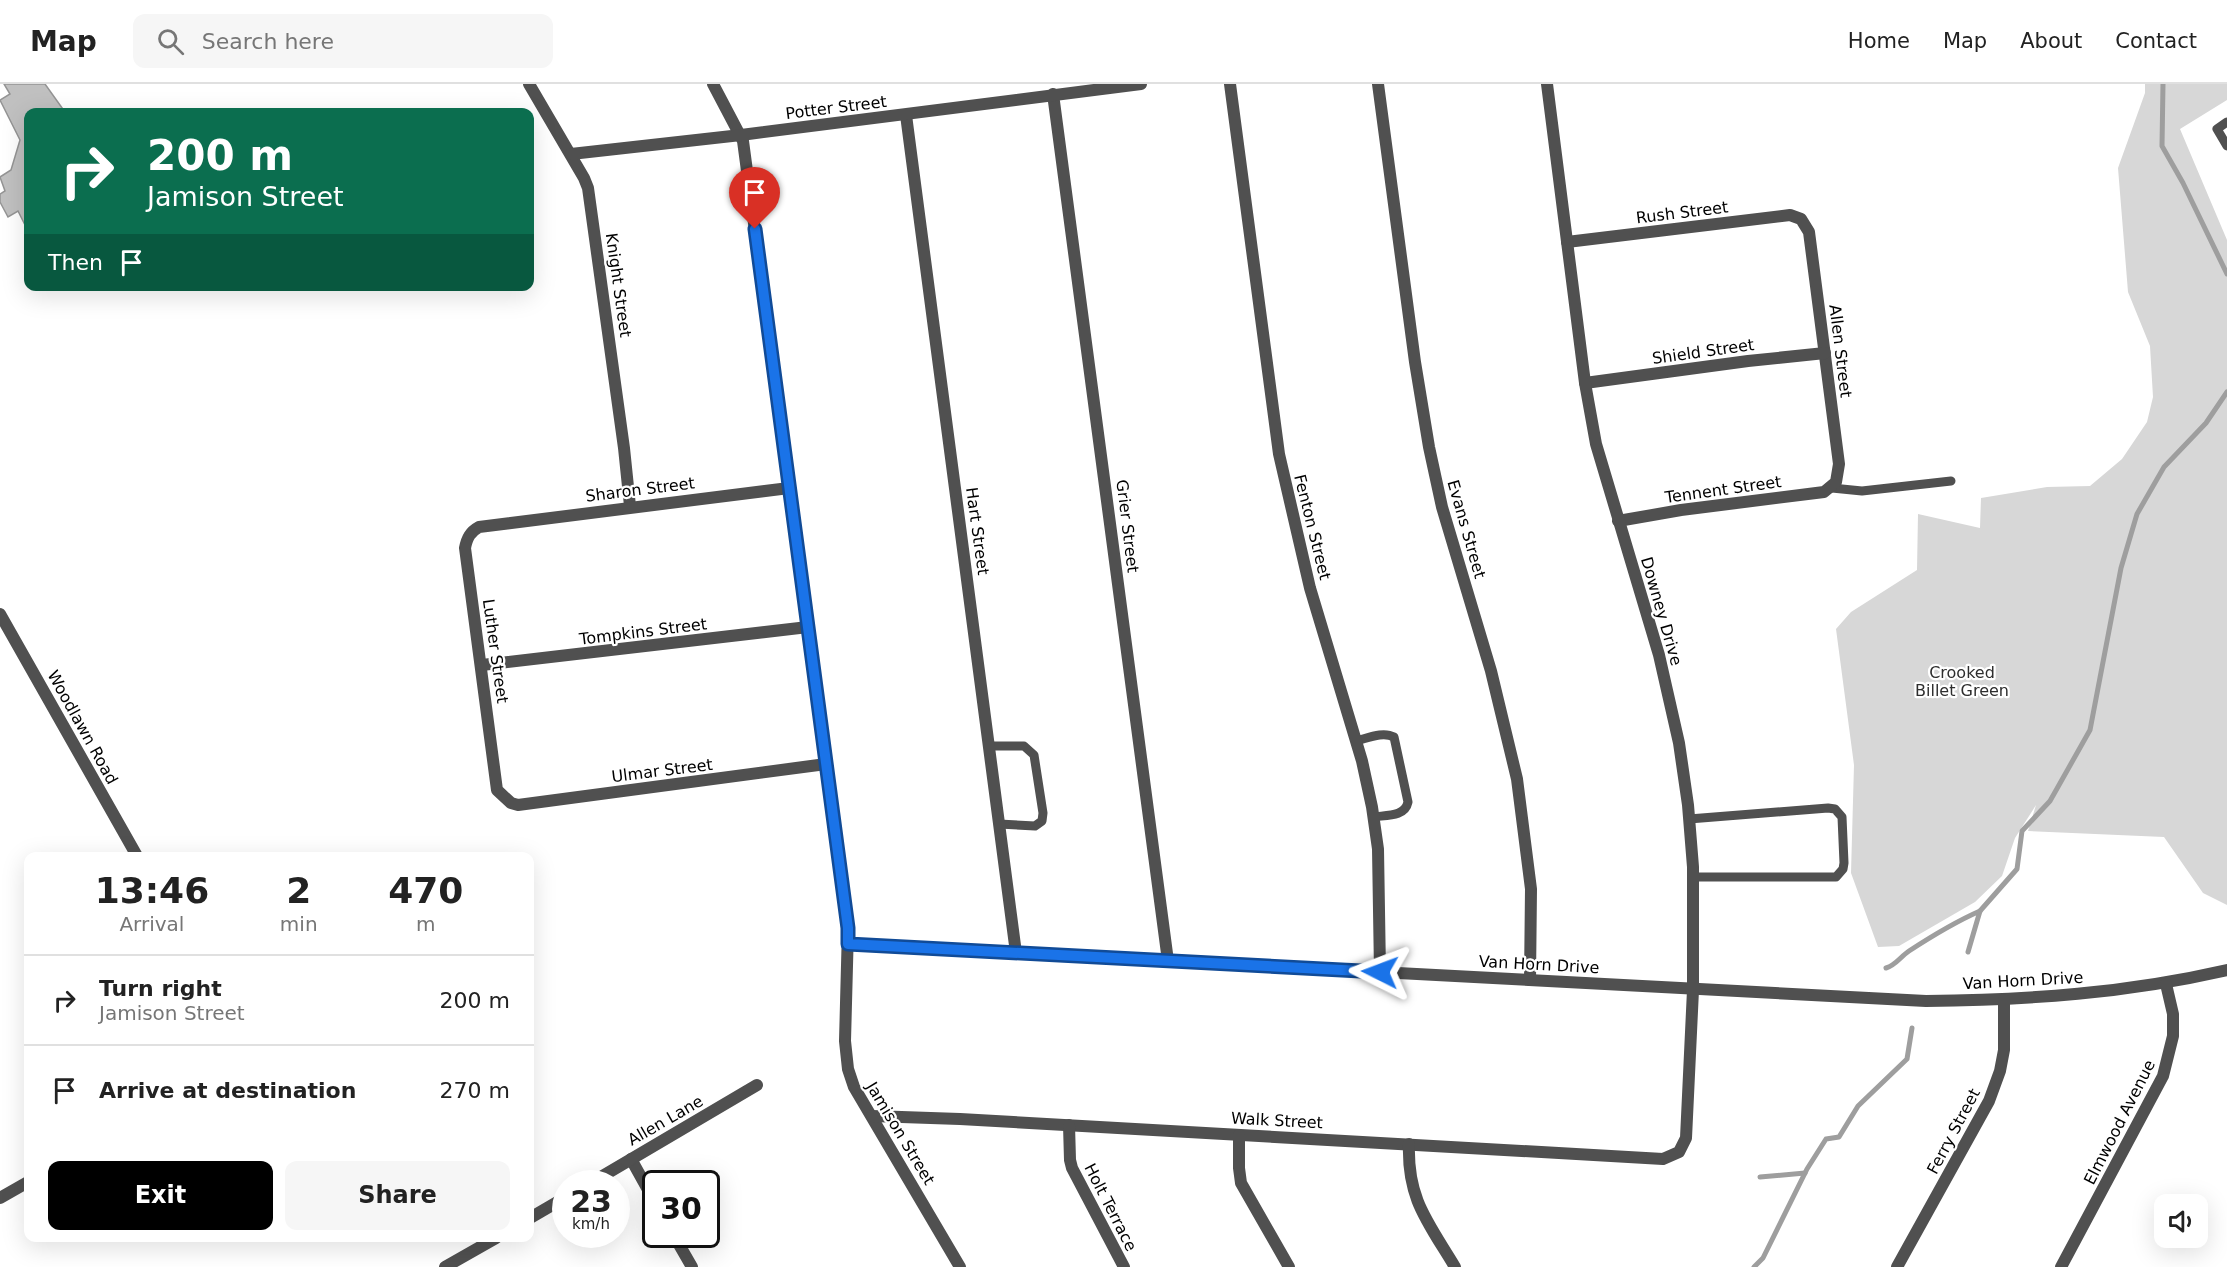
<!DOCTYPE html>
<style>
:root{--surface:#fff;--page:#f6f6f6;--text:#222;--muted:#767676;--line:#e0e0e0;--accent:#000}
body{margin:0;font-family:"DejaVu Sans",sans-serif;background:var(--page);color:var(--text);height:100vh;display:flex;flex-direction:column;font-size:22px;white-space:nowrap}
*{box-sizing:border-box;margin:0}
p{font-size:20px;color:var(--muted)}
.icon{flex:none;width:33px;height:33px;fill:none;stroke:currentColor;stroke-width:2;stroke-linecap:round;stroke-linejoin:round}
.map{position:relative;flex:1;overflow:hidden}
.panel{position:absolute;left:24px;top:768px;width:510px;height:390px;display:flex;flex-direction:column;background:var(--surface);border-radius:12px;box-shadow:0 6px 24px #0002}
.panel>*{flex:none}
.hud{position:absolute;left:24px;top:24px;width:510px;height:183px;border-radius:12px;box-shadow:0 6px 24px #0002;background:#0b6e4f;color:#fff;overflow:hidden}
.buttons{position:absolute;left:2154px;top:1110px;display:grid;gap:12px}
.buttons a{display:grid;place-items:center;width:54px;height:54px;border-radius:12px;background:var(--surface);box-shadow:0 6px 24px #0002;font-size:30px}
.speed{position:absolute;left:552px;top:1086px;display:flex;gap:12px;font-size:30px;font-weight:700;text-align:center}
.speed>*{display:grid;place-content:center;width:78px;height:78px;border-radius:50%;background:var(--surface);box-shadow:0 6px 24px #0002;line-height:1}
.speed small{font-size:15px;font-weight:400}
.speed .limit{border:3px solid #111;border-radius:9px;background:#fff;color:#111}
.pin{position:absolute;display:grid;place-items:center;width:51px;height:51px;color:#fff;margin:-62px -26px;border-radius:50% 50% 50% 0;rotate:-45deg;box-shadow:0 0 6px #0007}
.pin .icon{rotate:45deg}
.me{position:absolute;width:66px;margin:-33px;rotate:273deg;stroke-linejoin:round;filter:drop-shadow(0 0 4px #0008)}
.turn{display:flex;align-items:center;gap:21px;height:126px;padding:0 24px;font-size:27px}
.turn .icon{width:78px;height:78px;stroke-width:2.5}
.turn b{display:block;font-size:42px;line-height:51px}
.then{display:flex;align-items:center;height:57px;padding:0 24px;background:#0003;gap:12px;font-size:22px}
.eta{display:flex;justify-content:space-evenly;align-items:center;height:102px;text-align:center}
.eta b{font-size:36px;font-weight:700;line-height:42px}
.action{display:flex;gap:12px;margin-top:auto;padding:12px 24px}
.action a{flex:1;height:69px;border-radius:12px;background:var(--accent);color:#fff;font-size:24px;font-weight:700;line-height:69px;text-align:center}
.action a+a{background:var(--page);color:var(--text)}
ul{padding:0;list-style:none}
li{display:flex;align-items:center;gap:18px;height:90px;padding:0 24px;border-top:2px solid var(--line)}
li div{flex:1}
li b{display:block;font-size:22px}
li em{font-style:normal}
header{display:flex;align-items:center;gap:36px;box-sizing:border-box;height:84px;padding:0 30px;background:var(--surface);border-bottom:2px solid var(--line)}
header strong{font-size:28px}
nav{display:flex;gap:33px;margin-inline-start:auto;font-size:21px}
.search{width:420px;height:54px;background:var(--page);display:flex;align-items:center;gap:15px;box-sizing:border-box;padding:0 21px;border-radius:12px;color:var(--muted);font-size:22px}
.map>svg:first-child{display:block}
.green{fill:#d7d7d7}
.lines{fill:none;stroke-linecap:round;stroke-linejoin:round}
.stream{stroke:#9e9e9e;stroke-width:5}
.building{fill:#c0c0c0;stroke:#949494;stroke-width:1.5}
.lane{stroke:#505050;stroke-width:9}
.street{stroke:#505050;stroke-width:12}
.route-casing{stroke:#114b97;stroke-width:15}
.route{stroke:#1a73e8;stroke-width:10}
.labels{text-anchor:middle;stroke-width:4.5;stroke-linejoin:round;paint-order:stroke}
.street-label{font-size:16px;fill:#000;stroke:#fff}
.park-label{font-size:16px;fill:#2e2e2e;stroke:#fff}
</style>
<header>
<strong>Map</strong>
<div class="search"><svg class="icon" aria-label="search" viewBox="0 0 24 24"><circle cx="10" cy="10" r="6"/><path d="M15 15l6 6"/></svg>Search here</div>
<nav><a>Home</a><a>Map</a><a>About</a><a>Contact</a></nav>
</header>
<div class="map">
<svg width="2227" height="1183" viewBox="0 0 2227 1183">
<rect width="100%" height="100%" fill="#fff"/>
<polygon class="green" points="2145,0 2227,0 2227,16 2180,45 2227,156 2227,821 2203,809 2164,753 2028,747 2036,721 2015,754 2002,792 1975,818 1899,862 1878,863 1851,789 1854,681 1836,545 1851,528 1917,486 1918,430 1980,444 1981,414 2047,403 2090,402 2122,375 2147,338 2153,313 2150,262 2128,208 2118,84 2145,9"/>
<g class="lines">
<g class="stream">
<polyline points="2163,0 2162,62 2183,99 2227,190"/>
<polyline points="1968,868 1980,827 2017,785 2022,747 2050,717 2090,646 2121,484 2137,430 2164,383 2206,339 2227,308"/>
<path d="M1886,884C1896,881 1900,873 1909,867C1932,852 1955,838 1980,827"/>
<polyline points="1760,1093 1805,1089"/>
<polyline points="1754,1183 1763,1174 1807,1085 1826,1055 1839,1053 1858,1022 1907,975 1912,944"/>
</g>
</g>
<polygon class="building" points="4,0 45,0 65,28 28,28 28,147 18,127 8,133 0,118 0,110 5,107 0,93 11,86 20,56 0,16 10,10"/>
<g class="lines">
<g class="lane">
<polyline points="2227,38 2217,45 2227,62"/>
<polyline points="1832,404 1862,407 1951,397"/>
<path d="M1356,657C1368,654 1383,647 1394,653L1408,718C1405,733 1386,731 1373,733"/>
<polyline points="990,662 1024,662 1034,671 1043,729 1042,737 1035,742 999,740"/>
<polyline points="1689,735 1828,724 1835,725 1842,733 1844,779 1843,785 1836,793 1693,793"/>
</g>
<g class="street">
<polyline points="529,0 584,94 588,104 624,364 630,422"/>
<polyline points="713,0 743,57 848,844 845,957 848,985 854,1003 960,1183"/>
<polyline points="1230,0 1279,370 1310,504 1362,677 1372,723 1378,765 1380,888"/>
<polyline points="1378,0 1415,278 1429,363 1442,423 1491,587 1517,695 1531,805 1530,896"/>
<polyline points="1053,10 1168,877"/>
<polyline points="906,31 1016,869"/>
<polyline points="571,70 741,51 1141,0"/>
<polyline points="1567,158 1790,131 1801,135 1809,148 1839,380 1836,398 1824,408 1681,426 1618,437"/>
<polyline points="1585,299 1748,277 1825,269"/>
<path d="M789,404L479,443C470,448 467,454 465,464L497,706L511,719L518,721L826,680"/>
<polyline points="0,530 137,772"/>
<polyline points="482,581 808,543"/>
<path d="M848,860L1926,917C2029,916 2127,909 2227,886"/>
<polyline points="872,1032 960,1035 1663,1075 1679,1068 1686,1054 1693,906 1693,783 1688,721 1679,659 1659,571 1596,360 1585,299 1547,0"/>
<polyline points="1069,1041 1070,1076 1072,1084 1124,1183"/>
<polyline points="1239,1051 1239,1084 1241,1099 1289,1183"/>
<path d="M1409,1060C1407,1115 1428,1138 1455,1183"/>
<polyline points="631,1075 656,1120"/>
<polyline points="589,1100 757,1001"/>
<polyline points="0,1114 28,1098"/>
<polyline points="530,1134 566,1113"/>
<polyline points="673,1150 692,1183"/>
<polyline points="445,1183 496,1154"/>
<polyline points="1897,1183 1989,1017 2000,987 2004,966 2004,916"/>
<polyline points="2061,1183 2163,992 2173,952 2173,930 2166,900"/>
</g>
</g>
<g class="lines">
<defs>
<polyline id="route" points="755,145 848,844 848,860 1380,888"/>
</defs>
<use href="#route" class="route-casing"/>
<use href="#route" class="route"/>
</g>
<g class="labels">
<g class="street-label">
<text transform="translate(836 23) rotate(-7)" y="6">Potter Street</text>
<text transform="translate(1682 128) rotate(-7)" y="6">Rush Street</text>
<text transform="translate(619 201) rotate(82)" y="6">Knight Street</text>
<text transform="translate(1703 267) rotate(-8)" y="6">Shield Street</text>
<text transform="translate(1841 267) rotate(83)" y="6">Allen Street</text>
<text transform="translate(640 405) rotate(-7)" y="6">Sharon Street</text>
<text transform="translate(1723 405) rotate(-8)" y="6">Tennent Street</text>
<text transform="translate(1128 442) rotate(83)" y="6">Grier Street</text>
<text transform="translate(1313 443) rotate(76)" y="6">Fenton Street</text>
<text transform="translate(1467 445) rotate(74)" y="6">Evans Street</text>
<text transform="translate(978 447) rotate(82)" y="6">Hart Street</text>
<text transform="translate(1662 527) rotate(74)" y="6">Downey Drive</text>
<text transform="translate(643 547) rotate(-7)" y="6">Tompkins Street</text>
<text transform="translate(496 567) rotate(82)" y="6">Luther Street</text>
<text transform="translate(83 643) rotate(61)" y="6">Woodlawn Road</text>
<text transform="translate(662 686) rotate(-7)" y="6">Ulmar Street</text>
<text transform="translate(1539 880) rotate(3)" y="6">Van Horn Drive</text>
<text transform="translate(2023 896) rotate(-3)" y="6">Van Horn Drive</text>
<text transform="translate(665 1036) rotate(-30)" y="6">Allen Lane</text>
<text transform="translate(1277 1036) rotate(3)" y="6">Walk Street</text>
<text transform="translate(2119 1038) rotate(-63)" y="6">Elmwood Avenue</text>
<text transform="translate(1953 1047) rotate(-62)" y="6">Ferry Street</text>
<text transform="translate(901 1049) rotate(59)" y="6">Jamison Street</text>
<text transform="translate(1111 1123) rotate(63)" y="6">Holt Terrace</text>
</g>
<g class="park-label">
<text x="1962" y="594">Crooked<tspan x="1962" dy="18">Billet Green</tspan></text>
</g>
</g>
</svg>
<div class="buttons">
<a><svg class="icon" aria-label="sound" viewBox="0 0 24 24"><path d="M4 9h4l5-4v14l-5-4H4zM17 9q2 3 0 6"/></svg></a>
</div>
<div class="speed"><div>23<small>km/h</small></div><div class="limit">30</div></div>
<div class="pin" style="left:755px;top:145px;background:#d93025"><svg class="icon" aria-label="arrive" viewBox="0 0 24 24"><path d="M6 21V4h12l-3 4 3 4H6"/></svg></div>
<svg class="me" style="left:1380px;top:888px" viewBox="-20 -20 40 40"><path d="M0-17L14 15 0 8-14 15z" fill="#1a73e8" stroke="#fff" stroke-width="4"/></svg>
<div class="hud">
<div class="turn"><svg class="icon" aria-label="right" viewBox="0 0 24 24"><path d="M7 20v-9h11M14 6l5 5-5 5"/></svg><div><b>200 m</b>Jamison Street</div></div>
<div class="then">Then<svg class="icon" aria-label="arrive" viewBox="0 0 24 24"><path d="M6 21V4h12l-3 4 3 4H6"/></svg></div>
</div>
<section class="panel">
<div class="eta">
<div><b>13:46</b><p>Arrival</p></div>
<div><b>2</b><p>min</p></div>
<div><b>470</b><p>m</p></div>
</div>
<ul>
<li><svg class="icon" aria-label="right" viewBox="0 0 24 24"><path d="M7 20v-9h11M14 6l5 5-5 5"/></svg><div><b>Turn right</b><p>Jamison Street</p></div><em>200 m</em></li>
<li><svg class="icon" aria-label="arrive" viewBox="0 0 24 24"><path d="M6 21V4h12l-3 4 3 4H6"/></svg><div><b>Arrive at destination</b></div><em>270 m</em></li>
</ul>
<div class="action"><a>Exit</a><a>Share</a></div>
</section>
</div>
